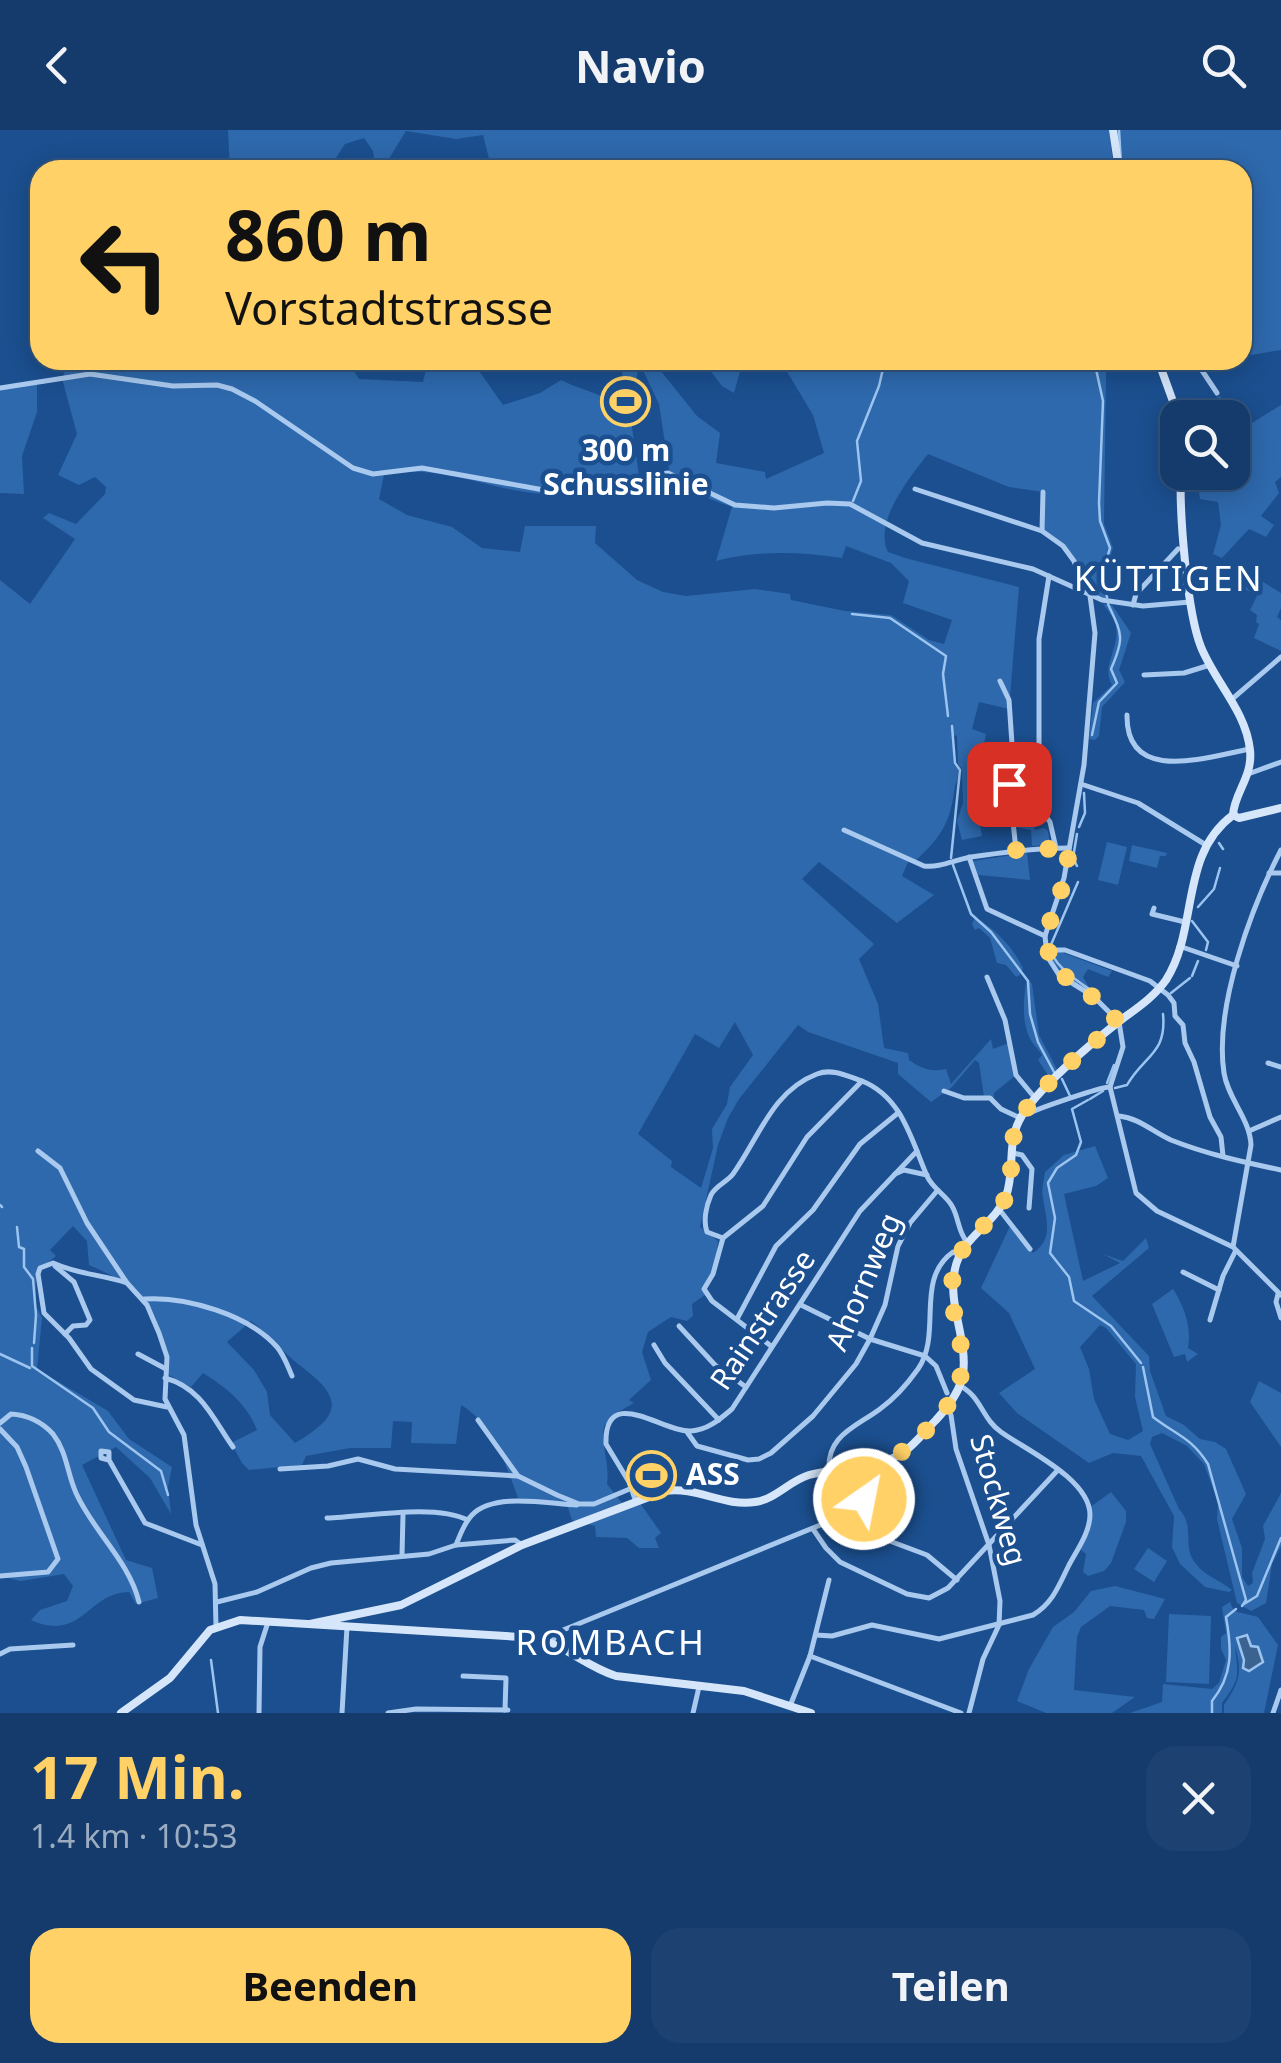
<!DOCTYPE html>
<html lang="de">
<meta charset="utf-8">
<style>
:root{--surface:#143b6b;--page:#1d4271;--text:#f1f3f6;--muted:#9dadc1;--line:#33557e;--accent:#ffd166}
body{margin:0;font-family:"Noto Sans",sans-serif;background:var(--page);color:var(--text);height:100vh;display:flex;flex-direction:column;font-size:38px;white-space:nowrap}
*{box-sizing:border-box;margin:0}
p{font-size:32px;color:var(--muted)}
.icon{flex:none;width:55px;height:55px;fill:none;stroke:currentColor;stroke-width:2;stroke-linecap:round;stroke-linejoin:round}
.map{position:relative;height:1583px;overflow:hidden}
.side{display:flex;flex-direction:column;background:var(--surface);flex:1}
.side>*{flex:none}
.banner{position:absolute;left:30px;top:30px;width:1222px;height:210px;border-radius:30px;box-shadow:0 5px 25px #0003,0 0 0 2px var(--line);background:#ffd166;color:#111;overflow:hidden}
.buttons{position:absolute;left:1160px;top:270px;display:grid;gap:20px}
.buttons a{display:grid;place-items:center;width:90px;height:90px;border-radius:20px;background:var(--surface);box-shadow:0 5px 25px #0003,0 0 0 2px var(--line);font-size:50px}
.pin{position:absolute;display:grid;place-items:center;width:85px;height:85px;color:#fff;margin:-42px;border-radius:20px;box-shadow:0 5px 15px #0006}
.me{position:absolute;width:110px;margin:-55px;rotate:33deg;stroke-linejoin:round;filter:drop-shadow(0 0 8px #0008)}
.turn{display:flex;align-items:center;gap:35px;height:210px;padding:0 30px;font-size:45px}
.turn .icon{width:130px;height:130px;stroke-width:2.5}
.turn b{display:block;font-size:70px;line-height:85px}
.round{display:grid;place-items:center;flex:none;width:105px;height:105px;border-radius:30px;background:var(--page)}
.head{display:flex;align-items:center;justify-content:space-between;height:170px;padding:0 30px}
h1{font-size:60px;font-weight:700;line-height:75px;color:var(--accent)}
.action{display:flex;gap:20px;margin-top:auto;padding:20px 30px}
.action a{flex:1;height:115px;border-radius:30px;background:var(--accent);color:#111;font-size:40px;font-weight:700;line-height:115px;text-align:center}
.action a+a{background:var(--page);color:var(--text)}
header{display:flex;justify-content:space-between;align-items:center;height:130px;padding:0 30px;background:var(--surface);font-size:45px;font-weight:700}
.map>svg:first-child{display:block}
.green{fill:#2e69ad;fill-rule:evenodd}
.water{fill:#3c6290;stroke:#9cc4f0;stroke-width:2.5}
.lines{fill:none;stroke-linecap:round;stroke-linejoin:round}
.stream{stroke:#9cc4f0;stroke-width:2.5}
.street{stroke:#a9c9ee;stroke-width:5}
.secondary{stroke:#d6e6fa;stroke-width:8}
.route{stroke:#ffd166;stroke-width:18;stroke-dasharray:0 32.4}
.labels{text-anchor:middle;stroke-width:9;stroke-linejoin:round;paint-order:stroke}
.poi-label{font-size:30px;font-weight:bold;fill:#fff;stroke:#1b4f8f}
.street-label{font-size:30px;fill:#fff;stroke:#1b4f8f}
.quarter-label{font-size:35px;letter-spacing:2.5px;fill:#fff;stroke:#1b4f8f}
</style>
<header><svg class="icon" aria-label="back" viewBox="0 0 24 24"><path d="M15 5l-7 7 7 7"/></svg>Navio<svg class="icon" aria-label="search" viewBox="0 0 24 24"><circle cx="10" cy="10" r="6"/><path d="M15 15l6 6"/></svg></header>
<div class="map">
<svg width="1281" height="1583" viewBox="0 0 1281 1583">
<rect width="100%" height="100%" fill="#1b4f8f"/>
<g class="green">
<polygon points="228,0 1109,0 1114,40 492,40 483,5 456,9 406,1 382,40 376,40 373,21 364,8 345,14 334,31 340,40 230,40"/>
<polygon points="1115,0 1281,0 1281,220 1251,225 1243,223 1242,40 1123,40"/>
<path d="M66,230H347L359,249L423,252L428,232L477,238L503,275L540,263L561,250C580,260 597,261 613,274L619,271L624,230H652L697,286L720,303L716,333L765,342L766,349L824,323L813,285L780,230H1100L1106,243L1104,394L1113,418L1103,451L1110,471L1080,462C1085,434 1061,416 1042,401L1043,362L1009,357L928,324C910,347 873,392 888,422L905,428L1019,457L1009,579L979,572L972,599L986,604L983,619L1017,626L1026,649L987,652L990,676L977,677L982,706L962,710L957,691L963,673L962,639L958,634L957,606L953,605L954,635L958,639C959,649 955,654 954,663C949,696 939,709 914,732L909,730L902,746L934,765L897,793L819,732L802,749L874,814L859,829L878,874L884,918L908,923L909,930C922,939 931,942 946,939L951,954L991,909L993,919L1009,913L1016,945L994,963V971L984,967L979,933L975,930L951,958L931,972L898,944V933L808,902L798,895L739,969L728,988L718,1015L700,1097L718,1111L716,1134L703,1159L705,1165L692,1174L693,1186L687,1191L671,1187L648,1202L642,1222L651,1250L629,1270L634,1273L613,1285L604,1296C601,1317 610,1334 607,1354L626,1378L640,1373L661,1403L655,1408L659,1418H639L627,1408L596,1407L595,1396L572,1390L567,1375L518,1368C505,1333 494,1295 461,1275L456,1314L411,1313L412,1292L393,1291L391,1318H350L306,1326L302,1335L249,1340L242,1333L231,1313L257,1300C247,1274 227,1258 203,1243L191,1257L167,1244C160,1178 151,1162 89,1135L87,1111L73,1096L50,1120L56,1126L36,1142V1176L42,1188L37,1239L108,1281L129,1309L172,1337L168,1357L171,1384L150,1348L116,1317L82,1335L126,1430L152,1438L158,1468L136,1474L129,1462C88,1462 82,1513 31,1490L40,1480L67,1471L73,1456L64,1444L21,1451L0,1446V450L30,474L75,409L43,388L49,383L76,394L105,364L106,357L95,347L79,355L58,345L77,304L63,252ZM639,232L659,274L670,346L710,369L732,377L716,431C757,420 800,422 842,428L846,416L891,433L909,451L903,473L952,490L944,514L929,510L891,485L845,481L791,470L790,464L755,459L686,466L663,462L637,450L595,413L596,396H525L520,422L482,418L452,397L407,385L379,369L384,345C441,332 490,362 547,364C577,365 609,353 639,346L631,290ZM735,892L753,925L730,957L727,974L712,999L713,1018L701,1058L671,1037L672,1031L638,1004L695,904L719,918ZM251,1191C268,1204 282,1221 298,1234C341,1266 346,1283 295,1313L270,1285L267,1262L254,1240L227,1212Z"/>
<polygon points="702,230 755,230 741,238 734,263 722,256"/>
<polygon points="37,251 37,282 22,326 24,364 0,363 0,257"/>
<polygon points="1220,266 1244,298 1281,275 1281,347 1275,352 1279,363 1261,386 1274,395 1266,407 1249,399 1222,428 1213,424 1221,395 1218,372 1200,369 1198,355 1215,343 1232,342 1232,288 1179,286"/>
<polygon points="1249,443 1281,463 1281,478 1277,487 1281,490 1281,521 1254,508 1259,494 1256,492 1257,485 1250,480 1257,466 1243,458"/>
<path d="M1103,474L1112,475L1131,503L1119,540L1125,552L1102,577L1099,606L1095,610L1089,609L1093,573L1112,555C1101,536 1120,518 1116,496C1115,488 1107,480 1103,474Z"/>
<polygon points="1029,669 1041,682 1029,683 1035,700 1044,698 1048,701 1050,715 1032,716 1031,700 1015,697 1013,670"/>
<polygon points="1107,712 1127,717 1118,755 1098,750"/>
<polygon points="1132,715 1167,723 1166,726 1160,726 1157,738 1129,731"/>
<polygon points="1027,723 1030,750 978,745 973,731"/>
<path d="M975,787C996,800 1012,816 1023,838L1020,845L1016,847L1006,835L997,833L990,808L979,798L975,800L972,794Z"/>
<polygon points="1058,821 1112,841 1108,847 1088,839 1083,847 1088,856 1099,863 1098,867 1083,857 1084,854 1080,851 1077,854 1058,841 1049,823"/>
<path d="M1027,848L1032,854L1039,905L1058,941L1050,948L1038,930L1042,925C1039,920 1035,917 1032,912C1021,895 1023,868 1027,848Z"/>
<path d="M1095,1016L1108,1048L1096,1056L1064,1064L1083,1151L1120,1133L1103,1124L1123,1131L1146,1108L1149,1118L1092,1166L1149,1226L1150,1241L1166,1286L1184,1295L1200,1309L1215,1312L1226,1319L1246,1364L1232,1389L1242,1418V1447L1248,1456L1253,1453L1252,1443L1265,1409L1263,1396L1281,1363V1416L1272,1434L1266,1473L1251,1481L1237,1473L1217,1389L1218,1372L1204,1334L1187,1316L1162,1303L1152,1307L1150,1314L1179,1379C1194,1395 1184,1411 1192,1428C1201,1445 1219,1449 1232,1460L1229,1462L1205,1457L1180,1434L1172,1417L1174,1386L1141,1326L1113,1323L1089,1333L1017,1283L999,1263L1035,1239L1009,1183L981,1158L1010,1096L1033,1123C1054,1109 1046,1089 1043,1068C1041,1060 1044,1050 1045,1042L1064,1025ZM1100,1195L1106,1198L1136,1234L1135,1267L1143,1301L1128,1310L1110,1304L1094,1269L1089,1239L1080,1217Z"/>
<path d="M1173,1159C1184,1176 1192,1198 1188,1218L1198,1224L1187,1232L1185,1224L1174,1227L1152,1174Z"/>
<polygon points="1259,1251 1281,1263 1281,1317 1250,1272"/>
<polygon points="898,1362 913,1367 905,1393 890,1388"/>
<polygon points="1111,1362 1126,1381 1126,1392 1111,1433 1104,1441 1088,1446 1083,1442 1086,1424 1081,1420 1090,1389 1089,1378"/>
<polygon points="1148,1418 1167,1431 1154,1452 1134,1439"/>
<polygon points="1115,1456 1165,1469 1154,1489 1147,1488 1144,1480 1110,1476 1081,1497 1077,1507 1074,1560 1135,1567 1112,1583 1046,1583 1017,1571 1029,1539 1053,1497 1074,1482 1091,1461"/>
<path d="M1230,1472L1234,1481L1258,1487L1278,1515L1264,1583H1224V1575C1239,1552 1243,1544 1235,1516C1238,1546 1241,1548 1222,1573V1583H1130L1162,1572L1163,1554L1212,1559L1219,1553L1226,1530L1221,1519V1507L1226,1503L1222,1477Z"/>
<polygon points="1169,1484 1211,1486 1209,1554 1166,1552"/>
</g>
<polygon class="water" points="1247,1505 1251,1516 1258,1517 1263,1532 1249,1541 1243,1538 1244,1530 1237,1508"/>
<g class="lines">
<g class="stream">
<polyline points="1119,0 1121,33"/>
<polyline points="1094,230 1103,271 1099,373 1100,391 1110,418 1102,445 1107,467"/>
<polyline points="853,371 861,351 857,311 879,256 885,230"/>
<polyline points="852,484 890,488 946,526 943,544 948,586"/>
<path d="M1092,605L1099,572L1117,553L1111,539C1125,507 1122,504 1108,474"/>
<polyline points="1079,697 1085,683 1084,663"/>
<polyline points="1077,704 1073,728 1077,736"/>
<polyline points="1219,713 1223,719"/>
<polyline points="951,728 960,640 955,633 952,596"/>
<polyline points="953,735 971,784 991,802 1028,851 1030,884 1038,912 1054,942"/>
<polyline points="1198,777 1214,759 1220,738"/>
<polyline points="1192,791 1208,812 1206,820"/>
<polyline points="1050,817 1078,752"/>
<path d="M1052,824C1059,840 1082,854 1096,864"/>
<polyline points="1192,846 1198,831"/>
<polyline points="1171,863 1190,848"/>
<polyline points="1062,949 1070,966"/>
<polyline points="1107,953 1114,935"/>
<path d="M1115,958L1127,955C1144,925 1167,924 1163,884"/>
<polyline points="1090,969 1103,961"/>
<polyline points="1088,970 1072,979 1081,1012 1076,1025 1057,1038 1048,1053 1055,1088 1050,1123 1069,1147 1074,1171 1111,1196 1141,1233"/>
<polyline points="0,1075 2,1077"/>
<polyline points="17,1097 19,1117 24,1119 24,1137 33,1149 36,1185 34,1213"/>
<polyline points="32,1218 32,1236 93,1278 109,1302 161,1341 168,1365"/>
<polyline points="0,1224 30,1238"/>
<path d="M1143,1237L1153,1287C1176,1305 1191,1307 1208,1334L1246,1470L1242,1476"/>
<polyline points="1244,1474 1257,1466 1281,1408"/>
<polyline points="211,1530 218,1583"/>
<path d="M1212,1583V1571C1233,1545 1232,1520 1226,1487L1236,1479"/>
</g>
<g class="street">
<polyline points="1195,230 1217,263"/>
<polyline points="0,258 90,244 173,256 217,255 232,259 255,271 353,338 373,344 422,338 555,362 668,343 735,375 774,378 827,373 850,374 922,413 1033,439 1102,470 1143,476 1190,472"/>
<polyline points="915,359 1042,401 1063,416 1074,431 1082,452 1080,462"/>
<polyline points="1042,401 1043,362"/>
<polyline points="1090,466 1095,503 1084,635 1064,748 1045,806 1047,826 1059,845 1093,866 1119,892 1123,917 1110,957 1136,1063 1157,1081 1233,1117 1281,1165"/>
<polyline points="1133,475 1136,464 1178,419"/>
<polyline points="1144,545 1184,543 1210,535"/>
<polyline points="1000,551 1009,570 1012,614 1031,667 1050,692 1056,718"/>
<polyline points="1231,570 1281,527"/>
<path d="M1127,585C1126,655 1207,627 1250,619"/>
<polyline points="1024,615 1039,620 1039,509 1049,446"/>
<polyline points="1248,644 1281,632"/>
<polyline points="1009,654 1016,720"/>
<polyline points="1081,654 1138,673 1206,715"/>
<path d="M844,700L924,736C940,738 954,730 971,727C1004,722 1036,718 1069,718"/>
<polyline points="969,727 987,779 1045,806"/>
<polyline points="1269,743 1281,743"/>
<polyline points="1154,778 1152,784 1185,792"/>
<polyline points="1179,816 1237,836"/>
<polyline points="1046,820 1065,820 1150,851 1168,865 1174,873 1175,886 1183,895 1185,913 1194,932 1210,987 1221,1007 1223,1026"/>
<polyline points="987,847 1005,890 1016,945 1035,968"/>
<polyline points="1268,933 1281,937"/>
<polyline points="944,961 964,968 990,968 1001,979 1020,988"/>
<path d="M1030,983C1037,979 1103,956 1110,957"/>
<path d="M1119,986C1139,988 1153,1002 1171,1010C1206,1024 1243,1032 1281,1040"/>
<polyline points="1249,1001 1281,987"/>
<polyline points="38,1021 60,1038 87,1093 127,1153 147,1175 159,1203 167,1227 165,1269 184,1305 196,1395 215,1454 216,1497"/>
<polyline points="1013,1023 1022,1025 1032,1039 1029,1078"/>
<polyline points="895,1044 904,1040 927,1045"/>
<polyline points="999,1079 1030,1119"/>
<path d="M723,1108L707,1102C703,1091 706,1076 711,1065C715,1056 727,1052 733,1044C759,1008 772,961 817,944C832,938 847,946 862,951"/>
<path d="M1233,1117L1251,1015C1250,989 1228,969 1224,943C1214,878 1251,778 1281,720"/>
<polyline points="55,1136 74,1152 90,1190 86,1195 73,1196 65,1204"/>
<polyline points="1183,1142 1219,1160"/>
<path d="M127,1153C100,1144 80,1145 53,1133L40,1138L38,1144L44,1183L69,1208L91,1239L134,1270L167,1277"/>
<polyline points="1278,1164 1276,1172 1281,1188"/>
<path d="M144,1169C186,1166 249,1185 277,1217C284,1225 288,1237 292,1246"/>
<polyline points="801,1175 870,1209 925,1226 936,1236 947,1263"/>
<polyline points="737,1189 776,1116 813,1080 860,1014 898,983"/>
<polyline points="1210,1190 1223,1146 1235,1122"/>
<polyline points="679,1196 715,1235 746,1257"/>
<polyline points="654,1215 665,1233 719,1290"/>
<path d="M771,1216L712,1171L704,1159L713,1144L723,1108L763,1076L807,1007L862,951C902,967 911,1009 927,1046C932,1058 946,1065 952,1076C959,1088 958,1102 967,1112"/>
<polyline points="138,1224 166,1239"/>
<path d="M165,1248C202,1258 213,1289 233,1317"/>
<polyline points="951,1285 956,1319 989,1415 1000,1471 999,1495 983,1529 969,1583"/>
<polyline points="478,1290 518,1346 557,1365 579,1374 594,1374 632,1358"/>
<path d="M0,1293L11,1284C28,1285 42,1292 53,1304C67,1322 67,1343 76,1363C93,1401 129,1431 139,1472"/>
<polyline points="0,1299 17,1317 26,1337 58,1429 48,1442 0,1446"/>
<polyline points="687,1302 697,1316 748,1330 759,1329 771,1323 813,1286 856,1234 870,1209 885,1175 898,1116 910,1093 937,1061"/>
<polyline points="109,1330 101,1328 101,1321 109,1322 109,1330 145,1393 202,1415"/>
<polyline points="280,1339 328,1336 358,1329 395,1339 518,1346"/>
<path d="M829,1342C826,1305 856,1297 880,1279C894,1269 908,1253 918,1239C943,1203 914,1150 953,1122L959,1125"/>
<path d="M636,1372L629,1352L606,1314C604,1252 665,1304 691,1301C708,1300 720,1289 732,1279L860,1081L917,1021"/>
<polyline points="855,1378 871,1404 927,1425 957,1450"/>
<path d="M327,1388C366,1387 433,1373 468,1390"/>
<polyline points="813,1399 826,1418 840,1432 907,1464 929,1468 948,1458 1057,1341"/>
<path d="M456,1415C460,1405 464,1393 472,1385C494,1362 548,1374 577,1375"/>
<polyline points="402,1425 403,1385"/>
<polyline points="217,1472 257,1462 311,1438 331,1433 429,1424 456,1415 515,1410 522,1415"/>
<path d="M816,1505L832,1506L872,1495L939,1509L1033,1485C1053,1473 1059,1455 1069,1435C1077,1420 1090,1402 1090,1385C1090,1349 1026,1320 1001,1302C982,1289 981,1266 960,1256"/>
<path d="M552,1512L558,1502L573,1496L835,1389C858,1376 875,1360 890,1338L888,1330"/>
<polyline points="0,1524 10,1519 73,1515"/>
<polyline points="810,1526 961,1583"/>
<polyline points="463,1546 506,1548 505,1580"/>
<polyline points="790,1576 810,1526 829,1450"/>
<polyline points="259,1583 260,1517 268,1492"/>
<polyline points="342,1583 347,1497"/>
<polyline points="388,1583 416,1579 508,1580"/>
<polyline points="693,1583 699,1557"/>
<polyline points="1273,1583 1281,1560"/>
</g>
<g class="secondary">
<polyline points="1113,0 1119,40"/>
<polyline points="1158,230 1179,288"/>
<path d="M1181,342C1179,382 1187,482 1201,517C1215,552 1246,581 1250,620C1253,647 1234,663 1233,685"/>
<polyline points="1233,685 1239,688 1281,678"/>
<path d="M310,1494L401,1475L522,1415L665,1361C696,1356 724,1377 755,1372C776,1369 789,1351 809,1345C839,1337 877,1340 904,1322C916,1313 926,1300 936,1290C948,1277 960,1262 963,1244C968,1209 947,1174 955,1139C961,1107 995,1095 1006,1066C1015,1042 1007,1015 1019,991C1032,963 1095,910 1121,890C1137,878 1154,867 1166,850C1199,798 1179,725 1233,685"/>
<path d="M121,1583L170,1548L210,1500L240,1490L537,1508C566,1516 587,1537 616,1546L744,1561L811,1583"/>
</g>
</g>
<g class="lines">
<path class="route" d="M864,1369L890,1338L888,1330C908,1320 921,1306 935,1291C994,1228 935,1191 957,1131C966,1106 991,1094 1004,1071C1016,1048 1007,1020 1017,995C1029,964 1091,915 1118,892L1101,873L1052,837L1045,806L1062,758L1070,718L1016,720L1009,654"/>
</g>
<defs>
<symbol id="stadium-ring" viewBox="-11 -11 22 22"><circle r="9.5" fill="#1b4f8f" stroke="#ffd166" stroke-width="1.5"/><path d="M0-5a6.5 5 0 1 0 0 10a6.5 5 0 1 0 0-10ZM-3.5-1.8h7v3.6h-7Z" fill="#ffd166"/></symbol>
</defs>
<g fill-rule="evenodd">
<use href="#stadium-ring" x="598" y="244" width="55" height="55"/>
<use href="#stadium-ring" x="624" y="1318" width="55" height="55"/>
</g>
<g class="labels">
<g class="poi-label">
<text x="626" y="331">300 m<tspan x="626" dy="34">Schusslinie</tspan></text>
<text x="686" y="1355" text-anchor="start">ASS</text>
</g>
<g class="street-label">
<text transform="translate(864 1152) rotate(-67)" y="10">Ahornweg</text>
<text transform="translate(763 1190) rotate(-56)" y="10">Rainstrasse</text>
<text transform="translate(998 1370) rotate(74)" y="10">Stockweg</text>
</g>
<g class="quarter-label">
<text x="1169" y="461">KÜTTIGEN</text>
<text x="611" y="1525">ROMBACH</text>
</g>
</g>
</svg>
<div class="buttons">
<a><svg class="icon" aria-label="search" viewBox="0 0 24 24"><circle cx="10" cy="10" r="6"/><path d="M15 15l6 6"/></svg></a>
</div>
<div class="pin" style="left:1009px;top:654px;background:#d93025"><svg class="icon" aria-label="arrive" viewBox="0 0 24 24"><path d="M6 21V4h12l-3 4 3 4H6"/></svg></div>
<svg class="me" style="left:864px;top:1369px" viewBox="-20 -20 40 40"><circle r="17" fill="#ffd166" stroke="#fff" stroke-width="3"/><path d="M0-11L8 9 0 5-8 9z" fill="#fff"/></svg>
<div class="banner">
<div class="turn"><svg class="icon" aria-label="left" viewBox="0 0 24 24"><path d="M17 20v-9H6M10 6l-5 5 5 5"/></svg><div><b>860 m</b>Vorstadtstrasse</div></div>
</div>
</div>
<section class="side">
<div class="head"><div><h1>17 Min.</h1><p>1.4 km · 10:53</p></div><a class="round"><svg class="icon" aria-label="close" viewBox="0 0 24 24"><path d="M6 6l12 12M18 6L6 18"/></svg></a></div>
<div class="action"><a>Beenden</a><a>Teilen</a></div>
</section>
